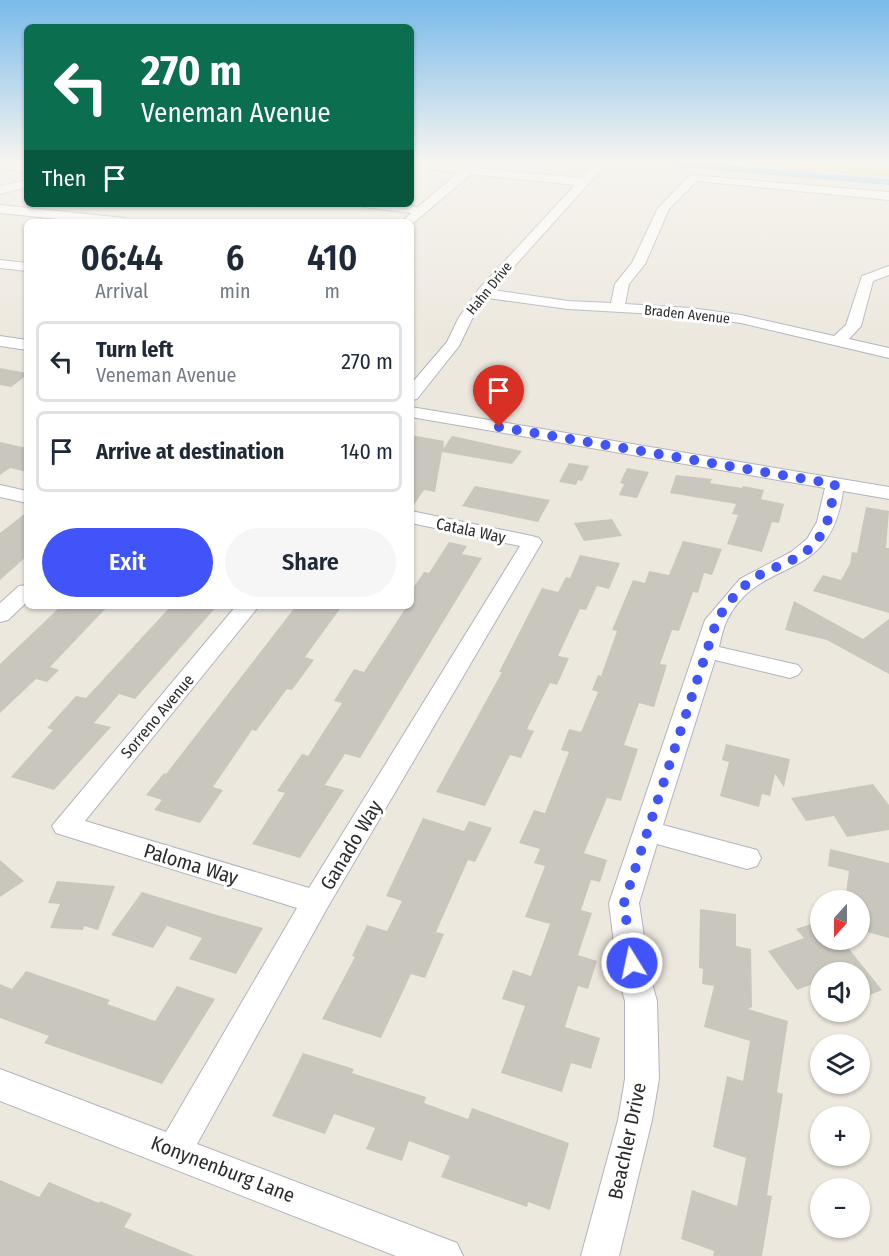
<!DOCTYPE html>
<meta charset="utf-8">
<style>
:root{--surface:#fff;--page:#f6f6f7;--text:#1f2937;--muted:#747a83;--line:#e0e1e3;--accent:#4054f9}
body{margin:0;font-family:"Fira Sans Condensed",sans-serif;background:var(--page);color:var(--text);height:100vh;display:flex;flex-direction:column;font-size:22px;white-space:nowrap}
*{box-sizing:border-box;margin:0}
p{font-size:20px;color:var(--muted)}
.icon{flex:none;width:33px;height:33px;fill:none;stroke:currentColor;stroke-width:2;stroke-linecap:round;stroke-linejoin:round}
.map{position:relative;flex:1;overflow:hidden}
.drawer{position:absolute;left:24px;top:219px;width:390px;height:390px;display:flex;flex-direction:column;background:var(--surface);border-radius:9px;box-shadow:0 2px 4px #0004}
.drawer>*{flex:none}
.top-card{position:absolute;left:24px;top:24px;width:390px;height:183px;border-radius:9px;box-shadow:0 2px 4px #0004;background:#0b6e4f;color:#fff;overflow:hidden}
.needle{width:39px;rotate:201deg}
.tools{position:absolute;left:810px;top:890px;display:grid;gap:12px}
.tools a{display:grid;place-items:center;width:60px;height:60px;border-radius:50%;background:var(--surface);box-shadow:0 2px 4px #0004;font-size:30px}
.pin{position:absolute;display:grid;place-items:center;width:51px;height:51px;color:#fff;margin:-62px -26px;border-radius:50% 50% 50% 0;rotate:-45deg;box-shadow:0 0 6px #0007}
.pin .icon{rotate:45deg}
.me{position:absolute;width:66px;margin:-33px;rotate:350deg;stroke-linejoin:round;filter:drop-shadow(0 0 4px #0008)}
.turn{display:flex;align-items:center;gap:21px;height:126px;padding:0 18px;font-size:27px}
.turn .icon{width:78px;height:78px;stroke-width:2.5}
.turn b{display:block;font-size:42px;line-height:51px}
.then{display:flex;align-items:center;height:57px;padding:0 18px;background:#0003;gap:12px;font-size:22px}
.eta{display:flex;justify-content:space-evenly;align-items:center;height:102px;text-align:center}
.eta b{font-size:36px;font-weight:600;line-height:42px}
.primary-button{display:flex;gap:12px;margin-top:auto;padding:12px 18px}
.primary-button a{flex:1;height:69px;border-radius:36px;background:var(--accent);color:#fff;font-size:24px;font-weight:600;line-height:69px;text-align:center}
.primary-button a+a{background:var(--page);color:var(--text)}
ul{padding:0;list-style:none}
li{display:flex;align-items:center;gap:18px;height:81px;margin:0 12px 9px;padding:0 6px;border:3px solid var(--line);border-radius:9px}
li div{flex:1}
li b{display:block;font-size:22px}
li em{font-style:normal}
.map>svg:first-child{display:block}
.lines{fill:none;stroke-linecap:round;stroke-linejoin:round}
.canal{fill:#72c4ee;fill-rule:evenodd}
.building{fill:#c9c6bd}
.minor-casing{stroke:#b2b3bf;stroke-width:2}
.major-casing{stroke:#c8c8c8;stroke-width:2}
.minor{fill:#fff;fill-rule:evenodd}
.major{fill:#f0d960;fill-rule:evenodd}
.route{stroke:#4054f9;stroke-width:10;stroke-dasharray:0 18}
.labels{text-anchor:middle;stroke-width:6;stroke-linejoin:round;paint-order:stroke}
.far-street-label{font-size:14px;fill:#2c2c2c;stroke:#fff}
.street-label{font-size:16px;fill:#2c2c2c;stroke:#fff}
.near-street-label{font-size:20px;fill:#2c2c2c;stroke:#fff}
</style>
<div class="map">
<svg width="889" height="1256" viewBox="0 0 889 1256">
<rect width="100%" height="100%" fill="#ede8de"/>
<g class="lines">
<polygon class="canal" points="648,162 687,162 889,179 889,185 653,165"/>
</g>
<g class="building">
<polygon points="0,368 27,373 27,375 11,387 0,385"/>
<polygon points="411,435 444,441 443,449 452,436 522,451 512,464 442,452 435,492 424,490 411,509"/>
<polygon points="0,442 27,448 27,472 10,468 0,475"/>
<polygon points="569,463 589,466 582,481 578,480 576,485 559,482"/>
<polygon points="627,468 649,472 637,498 619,495 624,484 620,483"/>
<polygon points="676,475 712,479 710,483 742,488 743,486 764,490 761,499 784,504 779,523 772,522 762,552 727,544 738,515 732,514 736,504 670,493"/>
<polygon points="475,486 550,500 538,522 462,506"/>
<polygon points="866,507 889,511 886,548 889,548 889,613 813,591 823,575 841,580 850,564 852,552 857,553"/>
<polygon points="27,512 27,556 0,580 0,533"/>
<polygon points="612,519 622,536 584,541 574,523"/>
<polygon points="683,541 722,549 712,575 704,573 698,593 693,592 679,631 672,630 660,664 667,665 654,707 639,703 624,745 638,749 621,801 607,798 584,853 607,860 600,882 591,880 581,910 592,913 578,955 597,961 588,989 578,986 565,1027 600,1038 591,1069 571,1063 562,1092 501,1073 525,1006 502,999 513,970 531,976 550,924 525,917 545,866 534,863 540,849 519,843 534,810 545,813 569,752 561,750 569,729 581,732 598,692 592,690 598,675 601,676 617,631 612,630 633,580 645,583 649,571 669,575"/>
<polygon points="449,542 467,546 462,554 482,558 360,758 345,754 325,785 344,790 300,858 252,844 285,793 277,791 302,754 308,756 342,703 334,701 354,669 364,672 407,606 411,606 411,591 424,572 429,573"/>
<polygon points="580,555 620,563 609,589 597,586 586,610 580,609 558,656 569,658 557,685 550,683 527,729 534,731 521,758 510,755 485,806 436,792 502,672 499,672 542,588 558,592 566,577 570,578"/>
<polygon points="794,601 863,639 889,619 889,674 827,640 785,630"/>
<polygon points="61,606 108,606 50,667 59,670 47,682 36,679 0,713 0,664"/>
<polygon points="171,606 217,606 135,699 119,694 94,723 111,727 54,790 11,777 53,730 47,728 76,696 86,698"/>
<polygon points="296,606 342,606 305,657 314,660 292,690 287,689 256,731 252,730 213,787 223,790 200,823 154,810 162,800 146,795 164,773 166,774"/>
<polygon points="726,744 790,759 784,787 775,774 770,796 762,794 759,807 720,796 729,762 722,760"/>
<polygon points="873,784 889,805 889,830 847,837 834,816 806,821 791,798"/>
<polygon points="423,818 464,831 469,821 492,828 475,862 468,860 436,932 444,934 425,978 411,974 381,1038 322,1019 355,957 352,956 367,925 387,931 402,901 386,896"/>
<polygon points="830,849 889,863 889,938 860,930 860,900 845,900 849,871 828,866"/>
<polygon points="0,860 24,881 0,897"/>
<polygon points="57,881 115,886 98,930 84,926 83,930 50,928 60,904 48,903"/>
<polygon points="142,892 217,915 263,928 236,974 189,959 202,938 167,926 153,948 111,935"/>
<polygon points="700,909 736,914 736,946 751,949 752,1007 748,1009 788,1021 777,1092 783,1094 767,1195 772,1196 762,1256 713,1256 714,1251 681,1239 692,1190 737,1206 746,1158 713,1147 727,1076 743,1081 750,1041 704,1027 714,986 702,984 703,969 699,968"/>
<polygon points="820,921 820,939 841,939 882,990 860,999 860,972 820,972 820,981 797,990 768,951 804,938 796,929"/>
<polygon points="26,971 110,1000 107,1004 155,1021 177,986 215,999 162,1084 44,1043 49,1036 0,1018 0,984 12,989"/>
<polygon points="303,1053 354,1069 352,1073 426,1097 424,1103 468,1119 472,1108 569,1143 550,1210 528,1202 527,1207 441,1177 450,1156 409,1141 402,1161 366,1149 375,1128 334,1114 325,1134 272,1116"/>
<polygon points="0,1180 39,1197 49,1182 99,1203 100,1201 132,1214 124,1227 195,1256 0,1256"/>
</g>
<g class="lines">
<defs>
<g id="minor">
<polygon points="0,162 27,166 27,172 0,168"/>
<polygon points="411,162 581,178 596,162 608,162 493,290 568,301 611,303 615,284 632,263 658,208 690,175 889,192 889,200 697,181 669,209 645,264 629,284 625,304 691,308 741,315 834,336 846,325 862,276 889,266 889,275 873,281 861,326 849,339 889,348 889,358 741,323 691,316 568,309 487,298 472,319 459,346 417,399 411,400 411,384 447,342 458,319 478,290 575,185 471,174 411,225 411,222 402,222 411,213 364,207 362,204 418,207 459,172 411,167"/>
<polygon points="27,180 27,187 0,194 0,186"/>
<polygon points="0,205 124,218 130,222 88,222 0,213"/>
<polygon points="0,260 27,263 27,271 0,268"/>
<polygon points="0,336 27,340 27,350 0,346"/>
<path d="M411,407L889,487V499L843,491C830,587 760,554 727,620C723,628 721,638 719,647L798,665L802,670L798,675L790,678L715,660L663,825L757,850L761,858L757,866L747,869L657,844L639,903L650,976L657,1001L659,1079L652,1120L619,1256H581L618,1120L625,1079V1001L618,976L609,903L705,620L740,579L791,552L807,539L817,522L825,488L411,417Z"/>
<polygon points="0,485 27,491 27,503 0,497"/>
<polygon points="411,511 532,536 539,538 542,542 326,910 197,1144 457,1243 463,1256 396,1256 0,1101 0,1069 166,1132 297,908 56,833 52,826 236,606 259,606 85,821 309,888 520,546 411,523"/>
<polygon points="27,585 27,602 8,620 0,622 0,603 19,586"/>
</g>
<polygon id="major" points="765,162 822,162 889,168 889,176 772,166"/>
</defs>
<use href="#minor" class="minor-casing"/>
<use href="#major" class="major-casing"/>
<use href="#minor" class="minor"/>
<use href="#major" class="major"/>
</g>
<linearGradient id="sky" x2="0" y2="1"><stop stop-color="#79baea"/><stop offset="0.48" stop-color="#f7f5f0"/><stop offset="1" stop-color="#f7f5f0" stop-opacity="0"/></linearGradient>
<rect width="889" height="338" fill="url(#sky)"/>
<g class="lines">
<path class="route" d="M499,427L835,484C832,499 831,515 824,529C809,561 779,562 753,579C738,590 727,604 717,620L624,903L632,963"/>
</g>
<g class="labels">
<g class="far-street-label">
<text transform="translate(489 288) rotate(-51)" y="5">Hahn Drive</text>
<text transform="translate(687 314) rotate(6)" y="5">Braden Avenue</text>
</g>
<g class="street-label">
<text transform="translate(471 530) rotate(12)" y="6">Catala Way</text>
<text transform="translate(157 716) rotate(-50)" y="6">Sorreno Avenue</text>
</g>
<g class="near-street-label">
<text transform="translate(351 845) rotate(-59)" y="7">Ganado Way</text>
<text transform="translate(191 864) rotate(17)" y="7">Paloma Way</text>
<text transform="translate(627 1141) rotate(-78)" y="7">Beachler Drive</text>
<text transform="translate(223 1169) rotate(21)" y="7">Konynenburg Lane</text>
</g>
</g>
</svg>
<div class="tools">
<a><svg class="needle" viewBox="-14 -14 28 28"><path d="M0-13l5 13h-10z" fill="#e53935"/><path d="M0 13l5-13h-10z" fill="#747a83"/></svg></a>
<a><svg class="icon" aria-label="sound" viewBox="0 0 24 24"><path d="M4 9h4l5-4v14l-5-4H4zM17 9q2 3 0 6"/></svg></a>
<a><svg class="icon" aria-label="layers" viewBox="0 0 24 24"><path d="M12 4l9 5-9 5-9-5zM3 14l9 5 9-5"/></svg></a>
<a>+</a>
<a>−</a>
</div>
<div class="pin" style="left:499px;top:427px;background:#d93025"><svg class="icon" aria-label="arrive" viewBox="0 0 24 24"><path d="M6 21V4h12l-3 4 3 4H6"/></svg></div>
<svg class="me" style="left:632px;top:963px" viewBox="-20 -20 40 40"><circle r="17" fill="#4054f9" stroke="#fff" stroke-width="3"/><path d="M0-11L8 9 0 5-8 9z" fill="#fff"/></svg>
<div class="top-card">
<div class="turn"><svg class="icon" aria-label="left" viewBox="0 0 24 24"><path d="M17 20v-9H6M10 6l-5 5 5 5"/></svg><div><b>270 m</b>Veneman Avenue</div></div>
<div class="then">Then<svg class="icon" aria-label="arrive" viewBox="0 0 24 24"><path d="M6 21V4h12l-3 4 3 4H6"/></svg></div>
</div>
<section class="drawer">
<div class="eta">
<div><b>06:44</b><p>Arrival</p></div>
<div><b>6</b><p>min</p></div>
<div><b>410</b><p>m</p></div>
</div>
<ul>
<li><svg class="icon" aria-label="left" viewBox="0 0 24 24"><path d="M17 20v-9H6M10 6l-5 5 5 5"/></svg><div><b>Turn left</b><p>Veneman Avenue</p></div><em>270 m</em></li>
<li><svg class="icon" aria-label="arrive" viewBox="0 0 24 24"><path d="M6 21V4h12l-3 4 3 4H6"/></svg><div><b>Arrive at destination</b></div><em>140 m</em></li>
</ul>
<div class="primary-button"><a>Exit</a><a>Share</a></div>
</section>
</div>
